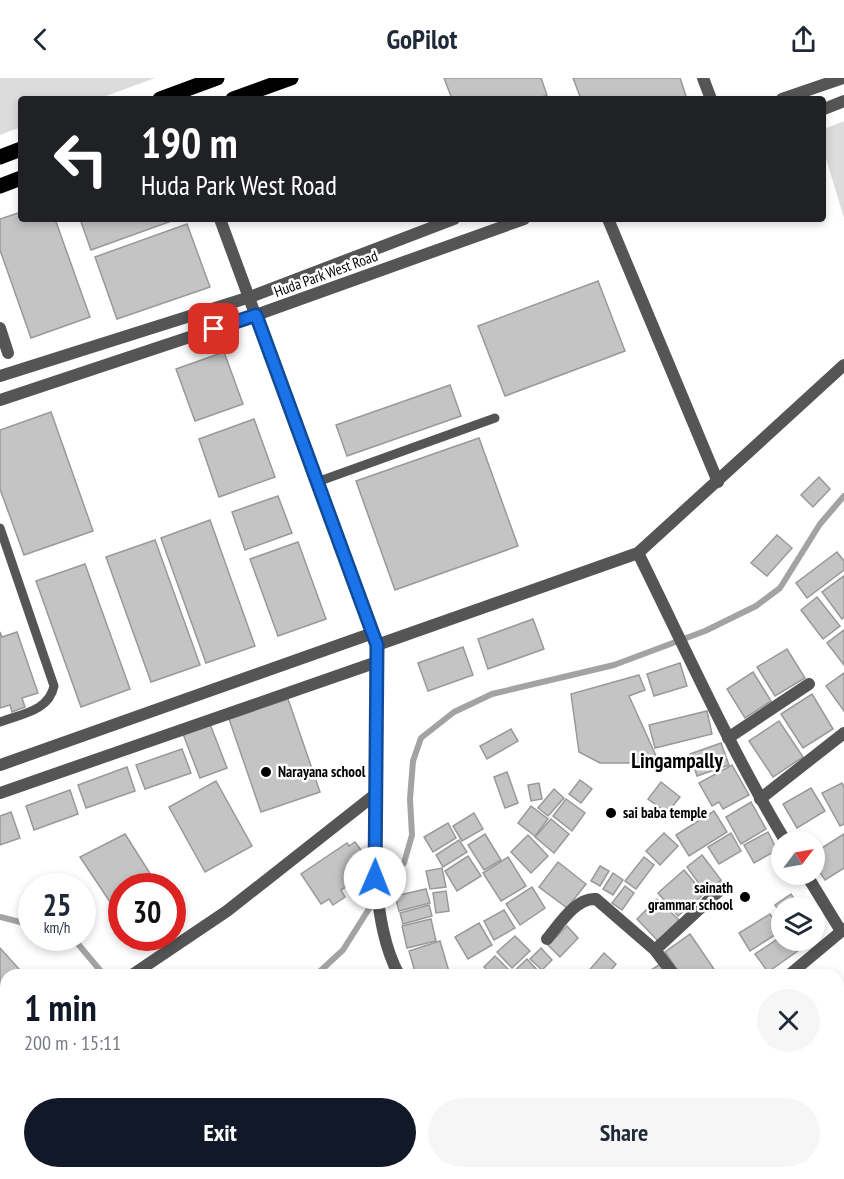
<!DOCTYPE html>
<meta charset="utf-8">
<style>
:root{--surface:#fff;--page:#f6f6f7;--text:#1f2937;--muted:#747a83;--accent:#111827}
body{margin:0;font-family:"PT Sans Narrow",sans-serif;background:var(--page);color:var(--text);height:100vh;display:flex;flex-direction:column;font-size:22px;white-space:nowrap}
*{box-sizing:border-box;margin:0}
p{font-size:20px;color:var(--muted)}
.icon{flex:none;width:33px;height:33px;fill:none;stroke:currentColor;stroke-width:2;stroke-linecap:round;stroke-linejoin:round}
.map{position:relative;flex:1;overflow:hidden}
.sheet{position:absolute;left:0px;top:891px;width:844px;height:210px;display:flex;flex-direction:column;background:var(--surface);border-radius:18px 18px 0 0;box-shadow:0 3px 9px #0003}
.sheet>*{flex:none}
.hud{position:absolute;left:18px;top:18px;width:808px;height:126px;border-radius:6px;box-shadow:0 3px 9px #0003;background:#202124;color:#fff;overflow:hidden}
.needle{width:39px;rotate:58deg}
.controls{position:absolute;left:771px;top:753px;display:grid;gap:12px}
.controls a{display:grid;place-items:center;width:54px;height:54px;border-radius:50%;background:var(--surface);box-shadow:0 3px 9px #0003;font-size:30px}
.speed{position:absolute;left:18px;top:795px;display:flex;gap:12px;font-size:30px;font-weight:700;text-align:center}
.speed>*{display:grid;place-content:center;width:78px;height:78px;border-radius:50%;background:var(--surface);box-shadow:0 3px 9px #0003;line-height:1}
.speed small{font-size:15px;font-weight:400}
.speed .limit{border:9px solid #d22;background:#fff;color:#111}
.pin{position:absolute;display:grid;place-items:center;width:51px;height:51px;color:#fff;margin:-26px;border-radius:12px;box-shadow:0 3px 9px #0006}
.me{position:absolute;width:66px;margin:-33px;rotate:1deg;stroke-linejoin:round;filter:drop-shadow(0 0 4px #0008)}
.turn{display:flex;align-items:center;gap:21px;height:126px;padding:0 24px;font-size:27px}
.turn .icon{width:78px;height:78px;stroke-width:2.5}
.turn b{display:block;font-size:42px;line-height:51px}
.round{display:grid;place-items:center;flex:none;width:63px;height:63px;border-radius:32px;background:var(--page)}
.head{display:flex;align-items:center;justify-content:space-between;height:102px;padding:0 24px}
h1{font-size:36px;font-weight:700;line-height:45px;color:var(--accent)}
.action{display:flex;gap:12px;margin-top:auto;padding:12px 24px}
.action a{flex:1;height:69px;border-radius:36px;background:var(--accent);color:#fff;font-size:24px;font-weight:700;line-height:69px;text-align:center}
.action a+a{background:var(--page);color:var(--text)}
header{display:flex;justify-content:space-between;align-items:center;height:78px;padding:0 24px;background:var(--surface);font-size:27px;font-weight:700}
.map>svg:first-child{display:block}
.green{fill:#dcdcdc}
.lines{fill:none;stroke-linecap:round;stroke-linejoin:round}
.stream{stroke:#a3a3a3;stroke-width:6}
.building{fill:#c4c4c4;stroke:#999;stroke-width:1.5}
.service{stroke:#555;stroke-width:9}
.minor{stroke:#555;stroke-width:12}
.primary{stroke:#000;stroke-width:15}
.route-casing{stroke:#114b97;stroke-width:15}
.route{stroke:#1a73e8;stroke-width:10}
.poi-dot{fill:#000;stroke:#fff;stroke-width:2}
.labels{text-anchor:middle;stroke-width:5;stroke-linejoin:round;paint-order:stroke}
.street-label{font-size:15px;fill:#000;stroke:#fff}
.poi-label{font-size:15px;font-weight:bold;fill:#000;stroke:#fff;text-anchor:start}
.district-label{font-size:21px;font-weight:bold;fill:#000;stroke:#fff}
</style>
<header><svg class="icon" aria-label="back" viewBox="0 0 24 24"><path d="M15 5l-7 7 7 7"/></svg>GoPilot<svg class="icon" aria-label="share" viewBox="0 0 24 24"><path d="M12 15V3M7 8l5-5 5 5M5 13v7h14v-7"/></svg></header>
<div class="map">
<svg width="844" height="1101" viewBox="0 0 844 1101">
<rect width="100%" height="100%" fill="#fff"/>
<g class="green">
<polygon points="0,0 155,0 98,21 21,21 21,49 0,57"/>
<polygon points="844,43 844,140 824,74 824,51"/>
</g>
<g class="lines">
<g class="stream">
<polyline points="0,839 32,847"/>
<polyline points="73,860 104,897"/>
<polyline points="316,897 343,872 389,799 404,785 412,757 410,721 413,683 421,660 454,634 492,616 614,587 705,553 756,528 780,510 820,446 844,418"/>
</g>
</g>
<g class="building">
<polygon points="444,0 541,0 547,17 537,21 452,21"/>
<polygon points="573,0 680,0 687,21 581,21"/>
<polygon points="21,134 21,141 55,141 90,239 31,260 0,172 0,141"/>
<polygon points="80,141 177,141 91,172"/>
<polygon points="187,146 210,209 117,241 95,179"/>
<polygon points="598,203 625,273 505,318 478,248"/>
<polygon points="224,274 243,326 195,343 176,291"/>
<polygon points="450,307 461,338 347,378 336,347"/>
<polygon points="51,334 93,453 24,477 0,411 0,352"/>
<polygon points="254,341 275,399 219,419 199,361"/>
<polygon points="479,360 518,468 395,512 356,403"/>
<polygon points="819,399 830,411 813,429 801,417"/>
<polygon points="278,418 292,455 245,472 232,434"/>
<polygon points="210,442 255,568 206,585 161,460"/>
<polygon points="777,457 792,470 767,498 751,485"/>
<polygon points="155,462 200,587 151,604 106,479"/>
<polygon points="298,464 326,541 278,558 250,481"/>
<polygon points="837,474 844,483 844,492 807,520 796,505"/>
<polygon points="85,486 130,611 81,629 36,503"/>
<polygon points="844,498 844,539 842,541 822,514"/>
<polygon points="817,519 840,548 823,561 801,532"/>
<polygon points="533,541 544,571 488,591 478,561"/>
<polygon points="844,552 844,587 827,565"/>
<polygon points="0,554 2,559 17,554 38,615 22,620 25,629 12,634 10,627 0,630"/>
<polygon points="463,569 473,597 428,613 418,585"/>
<polygon points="787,571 805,600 775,618 757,589"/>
<polygon points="680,585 687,608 654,618 647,596"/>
<polygon points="753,594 771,623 745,640 727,611"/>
<polygon points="844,595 844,633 826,608"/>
<polygon points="639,597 645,612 629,618 657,680 637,685 600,685 579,674 571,616"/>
<polygon points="812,616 833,651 803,670 781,636"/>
<polygon points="288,621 320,714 261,734 229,641"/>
<polygon points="707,633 712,656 655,670 649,647"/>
<polygon points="779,643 803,679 773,699 749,663"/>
<polygon points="210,646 227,690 200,700 183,656"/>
<polygon points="511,651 518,663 487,681 480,668"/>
<polygon points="721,665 729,687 697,698 690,676"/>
<polygon points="182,671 191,695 145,711 136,687"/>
<polygon points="732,687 749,717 723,731 719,724 712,728 699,705"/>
<polygon points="127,689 135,713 86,730 78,707"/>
<polygon points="507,694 518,725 505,730 494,699"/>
<polygon points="580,702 592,711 581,725 569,716"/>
<polygon points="216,703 252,768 205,794 169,729"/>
<polygon points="661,704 680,719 667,735 648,721"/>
<polygon points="539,705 542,721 531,723 528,707"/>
<polygon points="842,705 844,709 844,746 840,748 822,715"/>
<polygon points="811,710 825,733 797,750 783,726"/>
<polygon points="554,711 564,720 548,738 538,730"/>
<polygon points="70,712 78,736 34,752 26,728"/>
<polygon points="566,721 585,735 572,753 553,738"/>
<polygon points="751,724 766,751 741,766 726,739"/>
<polygon points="531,728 548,741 535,758 518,745"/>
<polygon points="714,733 727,754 689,778 676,757"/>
<polygon points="11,734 20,760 0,767 0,738"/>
<polygon points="474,735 483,751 462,763 453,748"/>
<polygon points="551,741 569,756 554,775 535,759"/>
<polygon points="448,745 456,760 433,774 424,759"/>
<polygon points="768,754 777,772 754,785 744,767"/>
<polygon points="664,755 678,768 660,787 646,773"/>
<polygon points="731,755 741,773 719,786 708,769"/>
<polygon points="125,756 158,808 122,808 122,842 80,779"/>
<polygon points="485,756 501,782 484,792 468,767"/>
<polygon points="844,756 844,790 825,802 814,786 814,775"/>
<polygon points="528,757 548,778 531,795 511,774"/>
<polygon points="459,762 467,774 443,789 436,777"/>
<polygon points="355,764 364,776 352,785 361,799 341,812 345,819 333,827 329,821 321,826 301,796 347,765 349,768"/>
<polygon points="702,777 721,802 705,814 687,789"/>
<polygon points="468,778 481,798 457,813 445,793"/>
<polygon points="508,779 526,808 501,823 483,795"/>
<polygon points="644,779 654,787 636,811 625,803"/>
<polygon points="558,784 586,806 567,830 539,809"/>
<polygon points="600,788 609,793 600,808 591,803"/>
<polygon points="442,790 446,809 430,811 426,793"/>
<polygon points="684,792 704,816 678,838 658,815"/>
<polygon points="613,795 623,802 613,817 603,811"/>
<polygon points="625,808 634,815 622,832 612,825"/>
<polygon points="532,809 545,830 520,847 506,826"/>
<polygon points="426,811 430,825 399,833 395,818"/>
<polygon points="446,813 449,833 436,835 433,815"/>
<polygon points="791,816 800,830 782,830 782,838 775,827"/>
<polygon points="657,821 679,842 658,863 637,841"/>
<polygon points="429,827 432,838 403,846 400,835"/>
<polygon points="504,832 515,850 494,862 484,843"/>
<polygon points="770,836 781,853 750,873 739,855"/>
<polygon points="431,841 436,863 407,870 402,848"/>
<polygon points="479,845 492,867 468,881 455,859"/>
<polygon points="567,848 578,860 560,879 548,867"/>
<polygon points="690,856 718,897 681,897 665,874"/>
<polygon points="515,858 530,873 512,890 497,874"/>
<polygon points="782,858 782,862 793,862 799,872 768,894 755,876"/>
<polygon points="440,863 450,897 416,897 409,873"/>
<polygon points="0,870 19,891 13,897 6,897 6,903 0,908"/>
<polygon points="541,870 552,882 542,892 530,881"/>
<polygon points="604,875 616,886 607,897 588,897 586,896"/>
<polygon points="495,878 510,893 506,897 493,897 484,889"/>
<polygon points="527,881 539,894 535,897 510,897"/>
<polygon points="662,885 670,897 643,897"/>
<polygon points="0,925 6,932 6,974 0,979"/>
<polygon points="838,928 844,938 844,952 838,955"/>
<polygon points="4,1012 6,1014 6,1064 0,1057 0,1015"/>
<polygon points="35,1095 76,1095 80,1101 27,1101"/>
<polygon points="95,1095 127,1095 131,1101 92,1101 90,1098"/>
<polygon points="188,1095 215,1095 218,1101 191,1101"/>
<polygon points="393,1095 419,1095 423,1101 396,1101"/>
<polygon points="518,1095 553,1095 556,1101 522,1101"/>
<polygon points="589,1095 615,1095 618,1101 586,1101 584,1097"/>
<polygon points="618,1095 644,1095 647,1101 621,1101"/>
<polygon points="718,1095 736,1095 739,1101 707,1101"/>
<polygon points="742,1095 796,1095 785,1101 745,1101"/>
</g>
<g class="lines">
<g class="service">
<polyline points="317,404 495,340"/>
<path d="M0,450L54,608C49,633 21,636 0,644"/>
</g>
<g class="minor">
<polyline points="703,0 711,21"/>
<polyline points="782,21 843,0"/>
<polyline points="824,31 844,23"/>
<path d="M220,141L377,567L375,800C379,832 383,868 399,897"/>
<polyline points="608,141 718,404"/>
<polyline points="0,250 8,275"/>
<polyline points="0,298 250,219 454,141"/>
<polyline points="0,322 256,237 524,141"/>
<path d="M638,475C686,572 730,671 786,764"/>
<polyline points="377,567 638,475 844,287"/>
<polyline points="728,660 809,606"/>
<polyline points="0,687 373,555"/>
<polyline points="0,715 377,584"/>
<polyline points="760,721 844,655"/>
<polyline points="806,796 841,853"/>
<path d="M547,861C559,847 576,819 596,821L655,872L674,897"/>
<polyline points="655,872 723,809"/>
<polyline points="132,897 227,833 377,715"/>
<polyline points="789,897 844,851"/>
<polyline points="0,994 6,1000"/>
<polyline points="83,1095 87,1101"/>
<polyline points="493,1095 496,1101"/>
<polyline points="154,1101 162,1095"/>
<path d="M229,1101C235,1098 242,1097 248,1101"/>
<polyline points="452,1101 464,1095"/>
<polyline points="685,1101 696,1095"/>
</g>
<g class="primary">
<polyline points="160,21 217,0"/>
<polyline points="233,21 291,0"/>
<polyline points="0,79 21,71"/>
<polyline points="0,108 21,100"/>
</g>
</g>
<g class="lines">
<defs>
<polyline id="route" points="214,251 256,237 377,567 375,800"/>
</defs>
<use href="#route" class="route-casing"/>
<use href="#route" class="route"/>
</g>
<g class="poi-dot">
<circle cx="266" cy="694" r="6"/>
<circle cx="611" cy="735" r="6"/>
<circle cx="745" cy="819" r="6"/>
</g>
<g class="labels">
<g class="street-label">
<text transform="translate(326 196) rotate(-20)" y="5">Huda Park West Road</text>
</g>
<g class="poi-label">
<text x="278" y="699">Narayana school</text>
<text x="623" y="740">sai baba temple</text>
<text x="733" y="815" text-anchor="end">sainath<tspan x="733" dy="17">grammar school</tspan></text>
</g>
<g class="district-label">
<text x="677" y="690">Lingampally</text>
</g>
</g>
</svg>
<div class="controls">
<a><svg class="needle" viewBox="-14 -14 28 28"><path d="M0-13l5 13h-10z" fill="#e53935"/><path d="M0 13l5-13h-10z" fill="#747a83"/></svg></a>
<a><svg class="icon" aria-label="layers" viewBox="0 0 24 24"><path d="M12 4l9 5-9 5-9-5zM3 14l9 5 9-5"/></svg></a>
</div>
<div class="speed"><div>25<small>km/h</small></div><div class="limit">30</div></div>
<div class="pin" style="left:214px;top:251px;background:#d93025"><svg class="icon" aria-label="arrive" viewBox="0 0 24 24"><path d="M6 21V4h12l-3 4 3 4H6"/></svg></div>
<svg class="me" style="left:375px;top:800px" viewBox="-20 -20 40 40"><circle r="19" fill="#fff"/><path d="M0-13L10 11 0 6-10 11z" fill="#1a73e8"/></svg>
<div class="hud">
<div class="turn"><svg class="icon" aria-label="left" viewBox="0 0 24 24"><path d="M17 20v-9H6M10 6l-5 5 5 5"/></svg><div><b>190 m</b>Huda Park West Road</div></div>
</div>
<section class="sheet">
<div class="head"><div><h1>1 min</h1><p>200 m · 15:11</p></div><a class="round"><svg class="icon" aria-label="close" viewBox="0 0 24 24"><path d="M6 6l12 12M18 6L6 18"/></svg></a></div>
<div class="action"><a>Exit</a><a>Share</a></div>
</section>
</div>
